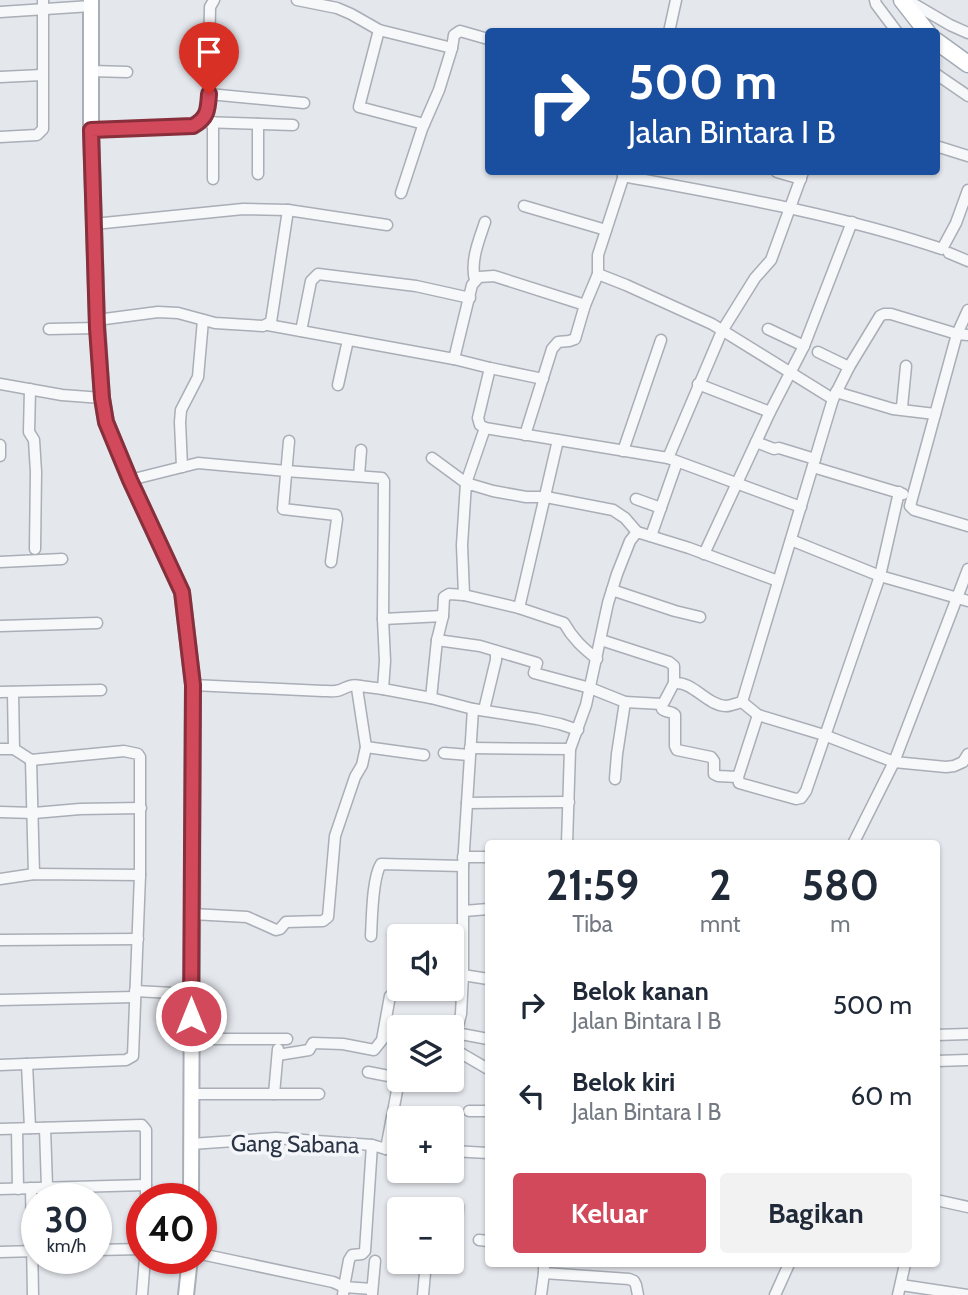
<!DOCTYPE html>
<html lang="id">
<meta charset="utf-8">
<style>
:root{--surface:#fff;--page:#f2f2f3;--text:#1f2937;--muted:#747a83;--accent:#d1495b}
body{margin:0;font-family:Cabin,sans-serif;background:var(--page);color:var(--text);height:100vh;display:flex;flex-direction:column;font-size:26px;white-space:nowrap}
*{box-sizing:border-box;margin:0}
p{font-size:23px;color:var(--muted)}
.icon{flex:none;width:38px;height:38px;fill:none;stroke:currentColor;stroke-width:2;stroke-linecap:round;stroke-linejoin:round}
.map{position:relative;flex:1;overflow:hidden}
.panel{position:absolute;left:485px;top:840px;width:455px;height:427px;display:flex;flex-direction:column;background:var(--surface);border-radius:7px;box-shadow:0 2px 5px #0004}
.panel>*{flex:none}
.guide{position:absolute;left:485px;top:28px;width:455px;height:147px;border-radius:7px;box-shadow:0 2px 5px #0004;background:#1a4fa0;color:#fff;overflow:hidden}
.buttons{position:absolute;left:387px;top:924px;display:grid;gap:14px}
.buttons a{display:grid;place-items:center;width:77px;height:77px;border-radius:7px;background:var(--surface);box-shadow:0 2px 5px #0004;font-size:35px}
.speed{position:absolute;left:21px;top:1183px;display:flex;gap:14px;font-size:35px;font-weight:700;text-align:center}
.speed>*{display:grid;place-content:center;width:91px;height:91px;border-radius:50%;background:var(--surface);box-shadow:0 2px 5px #0004;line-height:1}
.speed small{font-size:18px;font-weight:400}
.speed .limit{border:10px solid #d22;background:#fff;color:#111}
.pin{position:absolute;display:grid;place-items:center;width:60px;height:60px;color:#fff;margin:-72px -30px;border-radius:50% 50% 50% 0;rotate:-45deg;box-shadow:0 0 7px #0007}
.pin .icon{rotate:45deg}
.me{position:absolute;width:77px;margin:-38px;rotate:0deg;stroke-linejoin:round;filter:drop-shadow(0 0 5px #0008)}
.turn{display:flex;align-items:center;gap:24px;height:147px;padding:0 28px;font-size:32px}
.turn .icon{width:91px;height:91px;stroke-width:2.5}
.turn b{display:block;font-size:49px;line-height:60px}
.eta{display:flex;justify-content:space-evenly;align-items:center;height:119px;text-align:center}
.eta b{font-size:42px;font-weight:700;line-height:49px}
.button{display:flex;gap:14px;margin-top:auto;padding:14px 28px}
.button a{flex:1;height:80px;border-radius:7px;background:var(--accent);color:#fff;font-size:28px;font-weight:700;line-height:80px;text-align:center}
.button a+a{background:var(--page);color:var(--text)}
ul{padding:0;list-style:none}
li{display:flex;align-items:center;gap:21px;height:91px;padding:0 28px}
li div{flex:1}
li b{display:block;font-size:26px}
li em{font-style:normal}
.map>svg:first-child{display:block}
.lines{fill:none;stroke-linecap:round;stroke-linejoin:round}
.street-casing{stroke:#a9aeb7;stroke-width:13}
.secondary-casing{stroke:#a9aeb7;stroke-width:18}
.primary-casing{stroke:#a3abb8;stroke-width:19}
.street{stroke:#f7f8fa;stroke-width:10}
.secondary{stroke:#fff;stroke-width:14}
.primary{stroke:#fff;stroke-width:16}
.route-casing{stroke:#882f3b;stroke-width:18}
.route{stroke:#d1495b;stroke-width:12}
.labels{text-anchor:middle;stroke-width:7;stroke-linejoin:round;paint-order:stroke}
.street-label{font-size:23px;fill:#2b3445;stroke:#f4f6f9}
</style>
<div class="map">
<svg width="968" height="1295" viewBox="0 0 968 1295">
<rect width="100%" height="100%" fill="#e4e7ec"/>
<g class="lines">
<defs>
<g id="street">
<polyline points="297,0 337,8 351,14 379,30 452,48 454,35 460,31 488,39"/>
<polyline points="875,0 876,4 897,32"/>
<polyline points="907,0 950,25 968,33"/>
<polyline points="0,12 91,6"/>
<polyline points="379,30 359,107 424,124"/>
<polyline points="669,32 676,0"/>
<polyline points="91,71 127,72"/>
<polyline points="936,74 968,96"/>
<polyline points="0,77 42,75"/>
<polyline points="209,94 304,103"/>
<polyline points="201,122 293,125"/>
<path d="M91,130L193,126C202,121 205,117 208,108L210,7L214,0"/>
<polyline points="0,137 37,135 43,129 43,0"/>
<polyline points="936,146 968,156"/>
<polyline points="625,172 598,255 598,274 626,285 712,324 833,399"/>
<polyline points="777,172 801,179"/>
<polyline points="258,174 258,124"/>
<path d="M623,176C731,196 837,214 942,249L956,223L968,190"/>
<polyline points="213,179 213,122"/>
<polyline points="401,193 422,129 439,90 452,48"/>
<polyline points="524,206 606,230"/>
<polyline points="94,224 243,209 288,210 387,225"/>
<polyline points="949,253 968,261"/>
<path d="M475,280C470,261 479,240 485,222"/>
<polyline points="968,310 957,334 910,506 914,510 968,526"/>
<polyline points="97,320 158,312 178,313 215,323 263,326 271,322 288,210"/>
<polyline points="268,325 454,359 490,368 543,379"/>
<polyline points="49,329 97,328"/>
<polyline points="768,329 804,346"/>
<polyline points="301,331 311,281 318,274 416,286 470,298"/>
<polyline points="818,352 849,367"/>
<polyline points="454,359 472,285 479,277 494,276 585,305 598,274"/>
<polyline points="490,368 478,418 480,425 485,428 668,458"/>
<polyline points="0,384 62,395 102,398"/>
<polyline points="698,384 770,412"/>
<polyline points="338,385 348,340"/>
<polyline points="30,389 29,432 34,440 36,472 35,549"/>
<polyline points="836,392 893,409 935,414"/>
<polyline points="899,409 902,407 906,366"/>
<polyline points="525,435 552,349 558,342 569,341 575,339 585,305"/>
<polyline points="289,441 283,509 336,515 337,519 331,562"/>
<polyline points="756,442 774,449 779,448 815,459"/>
<polyline points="0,445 0,456"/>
<polyline points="623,451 661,340"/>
<polyline points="432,458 466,483 485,428"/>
<polyline points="182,467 180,422 181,410 198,377 203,320"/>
<polyline points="813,467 903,494"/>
<polyline points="359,476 361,450"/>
<polyline points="130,480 198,463 286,471 382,478 384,481 383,619 385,661 383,689 431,698 473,709 537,719 560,724 578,730"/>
<polyline points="636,499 661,508"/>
<polyline points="801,507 668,458 722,331 755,278 771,260 803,172"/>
<polyline points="651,536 677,462"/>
<polyline points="791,540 880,576 968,601"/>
<polyline points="704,554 770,412 804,346 852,222"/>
<polyline points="0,562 62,559"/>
<polyline points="612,590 675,611 700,617"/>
<polyline points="519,608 558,440"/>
<polyline points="383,619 443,616"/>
<polyline points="0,626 97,623"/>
<polyline points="437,640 480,646 537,663 534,673 590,688 625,702 617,754 615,779"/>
<polyline points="601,640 669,662 674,666 674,683 664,702 662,704 625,702"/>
<path d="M597,659C583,648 573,639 564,623L519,608L464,595L462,545L466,483L493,491L526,497H546L613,510L625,518L637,532"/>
<path d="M674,683C693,681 706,705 726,706C731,706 737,703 742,702"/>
<path d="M193,685L323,691C328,691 335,692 340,690C348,687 350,684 360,686"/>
<polyline points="0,692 101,690"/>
<polyline points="13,692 14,749"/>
<polyline points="431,698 437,640 443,616 444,597 449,594 464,595"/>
<polyline points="742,702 833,399 849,367 880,316 884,314 891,314 957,334 968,335"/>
<polyline points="742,702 758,715 824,735 894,762 946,767 954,766 963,762 968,754"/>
<path d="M662,704V709C666,713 672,711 675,715V746L677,750L711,757L714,761V774L718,776L738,777"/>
<polyline points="484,710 496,660 496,651"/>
<polyline points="758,715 738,777 739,783 796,799 801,798 806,791 880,576 899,492"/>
<polyline points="366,747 424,755"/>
<polyline points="470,748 570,749"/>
<polyline points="0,749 14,749"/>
<polyline points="14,749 31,760"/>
<polyline points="444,753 469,755"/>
<polyline points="31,760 34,874"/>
<polyline points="467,803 569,802"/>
<polyline points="0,812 34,813 80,809 141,808"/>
<polyline points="567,844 570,749 586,705 608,603 617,574 630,541 637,532 689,548 778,581"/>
<polyline points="853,844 894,762 968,569"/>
<polyline points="463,857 488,857"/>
<polyline points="0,879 34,874 140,875"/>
<polyline points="464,911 488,909"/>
<polyline points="192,914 247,917 276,930 280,929 286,922 323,921 328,917 335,836 355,777 362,765 366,747 357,688 360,686 383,689"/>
<path d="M371,936C372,919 372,878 381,864L463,866"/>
<polyline points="0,940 138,939"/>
<polyline points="463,975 488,979"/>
<polyline points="135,991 192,994"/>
<polyline points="0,1000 135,997"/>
<polyline points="456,1033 488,1039"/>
<polyline points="936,1035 968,1034"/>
<polyline points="191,1039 287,1039"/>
<polyline points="452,1048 461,1014 463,975 463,866 473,709"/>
<polyline points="452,1048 488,1069"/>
<polyline points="278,1055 309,1050 313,1043 343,1044 374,1050 382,1040 390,996"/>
<polyline points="936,1061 968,1060"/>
<polyline points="27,1064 30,1128"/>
<polyline points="0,1065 126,1060 133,1056 140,875 140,757 138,754 124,751 31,760"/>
<polyline points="368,1072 399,1078"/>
<polyline points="191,1094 319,1094"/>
<polyline points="274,1094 278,1049"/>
<polyline points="469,1111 488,1111"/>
<polyline points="45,1128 47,1187"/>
<polyline points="0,1129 142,1125 146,1130 146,1199"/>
<polyline points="17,1129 18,1189"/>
<polyline points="191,1144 276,1138 372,1145 386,1149 399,1149"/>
<polyline points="386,1149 399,1080"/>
<polyline points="452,1151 488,1153"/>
<polyline points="31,1188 33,1295"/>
<polyline points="0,1189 146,1185"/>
<polyline points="936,1200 968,1207"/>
<polyline points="432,1209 433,1204"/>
<polyline points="452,1230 457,1230 458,1206"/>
<polyline points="479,1240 488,1241"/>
<polyline points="96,1250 142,1249"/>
<polyline points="0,1252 37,1251"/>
<polyline points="201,1254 333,1282 344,1287 343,1295"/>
<polyline points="544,1264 544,1273 629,1279 634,1281 636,1285 638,1295"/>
<polyline points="901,1285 968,1295"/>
<polyline points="372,1289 344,1287 349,1260 352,1255 362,1254 365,1251 372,1145"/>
<polyline points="372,1294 375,1261"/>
<polyline points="142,1295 145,1258"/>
<polyline points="423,1295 426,1262"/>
<polyline points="541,1295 544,1273"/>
<polyline points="775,1295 789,1264"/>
<polyline points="898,1295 905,1264"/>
</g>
<g id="secondary">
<polyline points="91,0 91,130 97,320 102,398 106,422 130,480 182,592 193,685 191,1199"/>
<polyline points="186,1295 190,1258"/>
</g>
<g id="primary">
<polyline points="902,0 927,32"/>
<polyline points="936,41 968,64"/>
</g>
</defs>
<use href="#street" class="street-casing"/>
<use href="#secondary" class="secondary-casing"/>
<use href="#primary" class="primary-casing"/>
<use href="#street" class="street"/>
<use href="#secondary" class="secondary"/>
<use href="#primary" class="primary"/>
</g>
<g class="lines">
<defs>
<path id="route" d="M191,1016L193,685L182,592L130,480L106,422L102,398L97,328L91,130L193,126C208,118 208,109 209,94"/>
</defs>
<use href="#route" class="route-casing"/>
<use href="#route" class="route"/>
</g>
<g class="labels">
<g class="street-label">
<text transform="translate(295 1144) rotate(1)" y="8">Gang Sabana</text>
</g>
</g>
</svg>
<div class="buttons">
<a><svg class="icon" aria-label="sound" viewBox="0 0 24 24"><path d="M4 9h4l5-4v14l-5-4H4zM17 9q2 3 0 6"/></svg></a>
<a><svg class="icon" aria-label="layers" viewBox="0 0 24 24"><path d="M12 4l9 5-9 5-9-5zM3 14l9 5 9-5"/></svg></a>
<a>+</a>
<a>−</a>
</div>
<div class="speed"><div>30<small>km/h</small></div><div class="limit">40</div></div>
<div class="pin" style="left:209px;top:94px;background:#d93025"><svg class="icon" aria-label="arrive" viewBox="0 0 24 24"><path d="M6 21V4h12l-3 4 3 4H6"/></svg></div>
<svg class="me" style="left:191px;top:1016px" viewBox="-20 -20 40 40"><circle r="17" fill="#d1495b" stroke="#fff" stroke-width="3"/><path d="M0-11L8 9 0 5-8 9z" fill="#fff"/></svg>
<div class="guide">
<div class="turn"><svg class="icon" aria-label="right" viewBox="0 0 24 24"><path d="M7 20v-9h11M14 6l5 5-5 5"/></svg><div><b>500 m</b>Jalan Bintara I B</div></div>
</div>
<section class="panel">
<div class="eta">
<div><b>21:59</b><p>Tiba</p></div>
<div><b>2</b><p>mnt</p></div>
<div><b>580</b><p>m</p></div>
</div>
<ul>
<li><svg class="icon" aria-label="right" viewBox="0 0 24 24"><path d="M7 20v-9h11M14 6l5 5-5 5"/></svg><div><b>Belok kanan</b><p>Jalan Bintara I B</p></div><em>500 m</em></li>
<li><svg class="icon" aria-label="left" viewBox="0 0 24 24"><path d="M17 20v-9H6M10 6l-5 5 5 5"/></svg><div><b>Belok kiri</b><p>Jalan Bintara I B</p></div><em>60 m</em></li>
</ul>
<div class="button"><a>Keluar</a><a>Bagikan</a></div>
</section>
</div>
